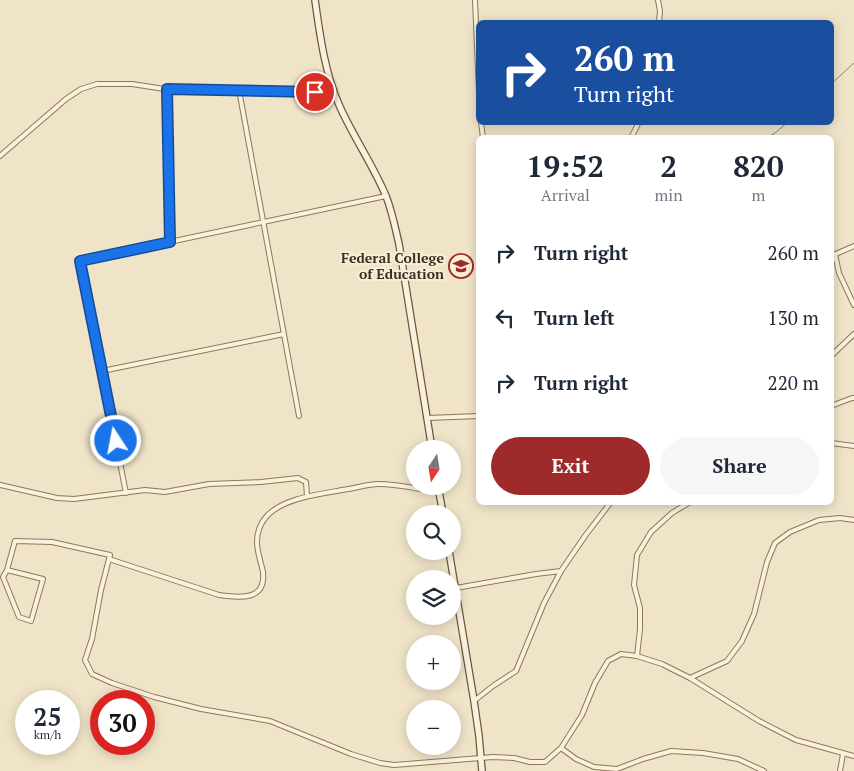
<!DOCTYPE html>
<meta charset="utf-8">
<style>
:root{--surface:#fff;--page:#f6f6f7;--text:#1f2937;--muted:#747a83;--accent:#9e2a2b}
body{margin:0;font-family:"PT Serif",serif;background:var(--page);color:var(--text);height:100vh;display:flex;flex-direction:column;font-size:19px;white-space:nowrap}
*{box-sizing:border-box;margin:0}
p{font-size:16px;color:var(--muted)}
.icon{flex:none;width:28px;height:28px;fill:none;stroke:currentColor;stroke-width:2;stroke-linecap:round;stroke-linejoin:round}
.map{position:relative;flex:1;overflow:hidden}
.side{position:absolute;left:476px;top:135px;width:358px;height:370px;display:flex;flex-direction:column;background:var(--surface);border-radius:8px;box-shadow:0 2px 12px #0003}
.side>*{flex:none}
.top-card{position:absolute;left:476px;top:20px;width:358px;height:105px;border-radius:8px;box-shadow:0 2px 12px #0003;background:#1a4fa0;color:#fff;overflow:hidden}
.needle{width:32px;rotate:192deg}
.controls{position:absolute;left:406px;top:440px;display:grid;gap:10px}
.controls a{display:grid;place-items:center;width:55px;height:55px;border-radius:50%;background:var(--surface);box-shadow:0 2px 12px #0003;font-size:25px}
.speed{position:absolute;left:15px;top:690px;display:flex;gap:10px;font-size:25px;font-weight:700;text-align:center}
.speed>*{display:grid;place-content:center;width:65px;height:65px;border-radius:50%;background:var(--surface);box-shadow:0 2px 12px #0003;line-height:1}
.speed small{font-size:12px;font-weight:400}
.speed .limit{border:8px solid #d22;background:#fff;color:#111}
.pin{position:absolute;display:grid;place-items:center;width:42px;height:42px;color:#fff;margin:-21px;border:2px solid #fff;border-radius:50%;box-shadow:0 1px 5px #0007}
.me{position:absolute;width:55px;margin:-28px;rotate:349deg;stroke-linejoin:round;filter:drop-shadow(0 0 4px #0008)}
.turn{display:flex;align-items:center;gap:18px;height:105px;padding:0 15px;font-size:22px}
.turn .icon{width:65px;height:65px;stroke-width:2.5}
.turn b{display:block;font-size:35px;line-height:42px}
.eta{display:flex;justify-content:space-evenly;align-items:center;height:85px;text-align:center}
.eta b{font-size:30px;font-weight:800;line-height:35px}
.button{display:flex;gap:10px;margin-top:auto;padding:10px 15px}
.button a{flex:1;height:58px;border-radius:30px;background:var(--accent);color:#fff;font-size:20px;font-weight:800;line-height:58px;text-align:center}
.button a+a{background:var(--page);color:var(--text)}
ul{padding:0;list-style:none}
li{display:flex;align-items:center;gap:15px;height:65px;padding:0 15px}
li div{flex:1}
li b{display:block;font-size:19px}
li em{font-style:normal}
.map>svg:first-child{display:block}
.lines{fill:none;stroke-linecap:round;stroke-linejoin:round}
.stream{stroke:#6f938a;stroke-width:1}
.minor-casing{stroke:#8d765c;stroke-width:6}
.secondary-casing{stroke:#6f573f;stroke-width:8}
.minor{stroke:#faf1dc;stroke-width:4}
.secondary{stroke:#faf1dc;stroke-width:5.5}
.route-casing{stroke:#114b97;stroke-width:12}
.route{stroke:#1a73e8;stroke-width:9}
.labels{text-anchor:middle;stroke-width:4;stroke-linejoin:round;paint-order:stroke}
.poi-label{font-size:14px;font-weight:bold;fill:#3d2e20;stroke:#f7eed8;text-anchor:end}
</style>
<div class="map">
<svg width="854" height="771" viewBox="0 0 854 771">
<rect width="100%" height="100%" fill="#f0e4c8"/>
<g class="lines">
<g class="stream">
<polyline points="831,84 854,63"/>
<polyline points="766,138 775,133 788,122"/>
</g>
<defs>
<g id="minor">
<polyline points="475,0 479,93"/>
<polyline points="658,0 660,11 659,22"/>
<polyline points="167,89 170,242"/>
<polyline points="239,90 299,416"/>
<polyline points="481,122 483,138"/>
<polyline points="631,138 639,122"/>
<polyline points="0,156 66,99 81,89 97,84 132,84 171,90 334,92"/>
<polyline points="835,254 839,273 854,305"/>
<polyline points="831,256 854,246"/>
<polyline points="831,356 854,334"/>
<polyline points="102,371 284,334"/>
<polyline points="831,406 852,398 854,398"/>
<polyline points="427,418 479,416"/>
<polyline points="831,443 854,446"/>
<polyline points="0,485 57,498 74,499 145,490 165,492 209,484 261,482 298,478 306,482 307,496"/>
<polyline points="126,493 80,261 386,196"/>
<path d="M109,559L219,595C240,598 266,601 263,572C261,562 257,552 257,542C257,533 260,524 266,517C283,497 323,494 348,489C357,488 368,484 378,484C398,484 418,489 438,492"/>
<polyline points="7,570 3,577 19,617 31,621 43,579 7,570 15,541 52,542 110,555 101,590 92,639 85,660 92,674 112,683 154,697 201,709 270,721 351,754 380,763 394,765 493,757 514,758 530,762 545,762 561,748 582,715 595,683 608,661 621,654 637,656 662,664 690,678 759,721 796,740 854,756"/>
<polyline points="456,588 536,574 561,571"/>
<polyline points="637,656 640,629 640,608 634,585 637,555 651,532 672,513 690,502"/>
<polyline points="690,678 727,661 742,641 754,614 767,562 775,543 790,532 819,520 840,518 854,520"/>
<polyline points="474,701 493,686 516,671 544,603 561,571 585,536 611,502"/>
<polyline points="561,748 576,759 594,767 617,769 643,759 671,751 703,753 738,759 764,771"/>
<polyline points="840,771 843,754"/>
</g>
<g id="secondary">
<path d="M315,0C320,36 325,74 340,107C354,138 373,165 386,196C392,211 395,227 399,244L432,449"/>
<polyline points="438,486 443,514"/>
<polyline points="449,551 474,701 479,736 482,771"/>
</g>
</defs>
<use href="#minor" class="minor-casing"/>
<use href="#secondary" class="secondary-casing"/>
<use href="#minor" class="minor"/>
<use href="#secondary" class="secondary"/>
</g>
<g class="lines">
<defs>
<polyline id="route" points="116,441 80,261 170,242 167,89 315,92"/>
</defs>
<use href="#route" class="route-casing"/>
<use href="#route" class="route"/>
</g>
<defs>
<symbol id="school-ring" viewBox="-11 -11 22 22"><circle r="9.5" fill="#f7eed8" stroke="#9e2a2b" stroke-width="1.5"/><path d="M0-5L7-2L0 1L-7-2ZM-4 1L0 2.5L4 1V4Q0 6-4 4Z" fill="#9e2a2b"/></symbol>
</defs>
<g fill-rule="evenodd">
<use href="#school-ring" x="447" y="252" width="28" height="28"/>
</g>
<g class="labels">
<g class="poi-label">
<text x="444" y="263">Federal College<tspan x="444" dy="16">of Education</tspan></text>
</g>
</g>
</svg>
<div class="controls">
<a><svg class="needle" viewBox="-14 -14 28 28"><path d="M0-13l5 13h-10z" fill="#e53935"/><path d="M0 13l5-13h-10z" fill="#747a83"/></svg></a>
<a><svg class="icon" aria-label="search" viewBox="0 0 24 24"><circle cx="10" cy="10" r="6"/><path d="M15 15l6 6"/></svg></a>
<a><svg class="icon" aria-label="layers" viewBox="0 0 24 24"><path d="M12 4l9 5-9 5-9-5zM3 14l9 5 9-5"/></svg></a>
<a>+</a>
<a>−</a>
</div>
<div class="speed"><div>25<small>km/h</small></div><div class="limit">30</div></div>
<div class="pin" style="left:315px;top:92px;background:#d93025"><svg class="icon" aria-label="arrive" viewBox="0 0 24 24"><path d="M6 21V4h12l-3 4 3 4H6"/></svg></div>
<svg class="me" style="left:116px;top:441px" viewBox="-20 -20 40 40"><circle r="17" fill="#1a73e8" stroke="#fff" stroke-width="3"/><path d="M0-11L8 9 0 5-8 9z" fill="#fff"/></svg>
<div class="top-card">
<div class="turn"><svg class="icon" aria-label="right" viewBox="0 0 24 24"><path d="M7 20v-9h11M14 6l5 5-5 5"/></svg><div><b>260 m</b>Turn right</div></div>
</div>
<section class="side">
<div class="eta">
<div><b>19:52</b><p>Arrival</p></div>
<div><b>2</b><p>min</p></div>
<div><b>820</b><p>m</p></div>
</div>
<ul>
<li><svg class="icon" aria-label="right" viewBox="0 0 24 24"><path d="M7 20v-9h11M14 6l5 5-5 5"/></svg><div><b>Turn right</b></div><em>260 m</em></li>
<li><svg class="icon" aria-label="left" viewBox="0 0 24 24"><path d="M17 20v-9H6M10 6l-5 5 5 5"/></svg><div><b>Turn left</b></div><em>130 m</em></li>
<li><svg class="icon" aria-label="right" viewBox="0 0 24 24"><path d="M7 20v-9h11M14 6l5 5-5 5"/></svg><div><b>Turn right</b></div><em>220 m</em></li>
</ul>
<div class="button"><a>Exit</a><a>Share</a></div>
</section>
</div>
